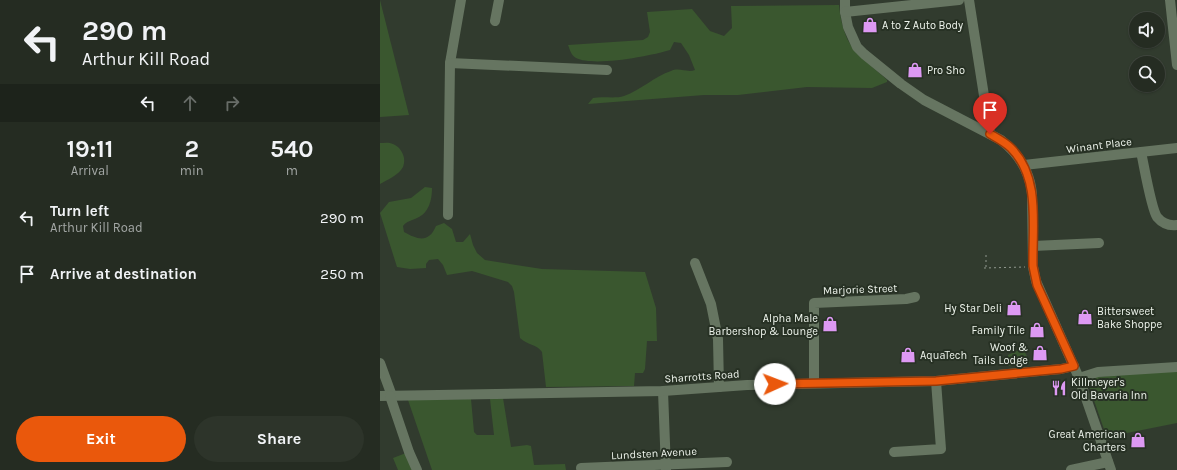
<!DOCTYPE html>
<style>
:root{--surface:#252c22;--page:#2d342a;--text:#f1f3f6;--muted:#a3a7a5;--line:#424840;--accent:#ea580c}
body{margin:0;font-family:Karla,sans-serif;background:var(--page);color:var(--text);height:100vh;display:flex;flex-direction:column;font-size:15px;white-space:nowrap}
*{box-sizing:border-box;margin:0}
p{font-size:13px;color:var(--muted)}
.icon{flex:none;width:22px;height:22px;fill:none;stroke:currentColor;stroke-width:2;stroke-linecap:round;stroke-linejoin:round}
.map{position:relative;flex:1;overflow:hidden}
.drawer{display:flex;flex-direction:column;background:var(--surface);width:380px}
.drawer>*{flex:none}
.top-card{background:#252c22;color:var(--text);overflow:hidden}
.tools{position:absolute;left:749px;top:12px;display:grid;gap:8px}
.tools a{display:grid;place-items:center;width:36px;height:36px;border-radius:50%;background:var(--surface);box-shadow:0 1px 3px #0004,0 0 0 1px var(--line);font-size:20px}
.pin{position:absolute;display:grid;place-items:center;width:34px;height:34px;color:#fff;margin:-41px -17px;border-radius:50% 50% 50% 0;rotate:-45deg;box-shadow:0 0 4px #0007}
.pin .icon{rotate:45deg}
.me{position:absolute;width:44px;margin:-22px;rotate:88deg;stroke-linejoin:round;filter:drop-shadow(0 0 3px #0008)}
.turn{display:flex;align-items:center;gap:14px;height:84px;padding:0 16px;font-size:18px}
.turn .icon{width:52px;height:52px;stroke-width:2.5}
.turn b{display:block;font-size:28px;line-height:34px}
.lanes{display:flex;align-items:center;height:38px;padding:0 16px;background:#0003;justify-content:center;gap:20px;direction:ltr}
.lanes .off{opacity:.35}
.eta{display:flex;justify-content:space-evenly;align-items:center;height:68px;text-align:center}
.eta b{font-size:24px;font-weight:700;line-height:28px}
.cta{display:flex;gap:8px;margin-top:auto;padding:8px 16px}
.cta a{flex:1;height:46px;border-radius:24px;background:var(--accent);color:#fff;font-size:16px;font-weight:700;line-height:46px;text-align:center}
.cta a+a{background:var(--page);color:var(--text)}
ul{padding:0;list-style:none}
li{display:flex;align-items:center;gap:12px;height:56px;padding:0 16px}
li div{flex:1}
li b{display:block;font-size:15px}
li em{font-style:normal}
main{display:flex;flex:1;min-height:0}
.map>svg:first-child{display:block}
.green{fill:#3a572f}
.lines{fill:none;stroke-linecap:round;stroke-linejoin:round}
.path{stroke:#91998f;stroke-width:1;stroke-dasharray:2 3;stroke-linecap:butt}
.minor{stroke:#667561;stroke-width:10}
.route-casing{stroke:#983908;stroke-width:10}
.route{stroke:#ea580c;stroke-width:7}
.labels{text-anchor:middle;stroke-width:4;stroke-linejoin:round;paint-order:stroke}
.poi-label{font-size:11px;fill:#eef4ec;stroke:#273124;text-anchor:start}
.street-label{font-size:11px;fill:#eef4ec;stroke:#273124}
</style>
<main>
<section class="drawer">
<div class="top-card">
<div class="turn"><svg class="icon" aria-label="left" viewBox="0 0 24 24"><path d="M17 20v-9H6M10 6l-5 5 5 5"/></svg><div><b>290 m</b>Arthur Kill Road</div></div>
<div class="lanes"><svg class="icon" aria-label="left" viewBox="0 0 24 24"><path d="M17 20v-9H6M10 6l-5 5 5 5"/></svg><svg class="icon off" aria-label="ahead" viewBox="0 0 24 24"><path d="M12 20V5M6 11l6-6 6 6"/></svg><svg class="icon off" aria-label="right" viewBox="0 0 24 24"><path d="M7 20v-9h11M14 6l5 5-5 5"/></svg></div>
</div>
<div class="eta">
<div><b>19:11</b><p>Arrival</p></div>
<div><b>2</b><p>min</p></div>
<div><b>540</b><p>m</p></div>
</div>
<ul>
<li><svg class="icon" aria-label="left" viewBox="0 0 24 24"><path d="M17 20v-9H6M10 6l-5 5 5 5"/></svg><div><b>Turn left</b><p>Arthur Kill Road</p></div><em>290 m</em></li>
<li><svg class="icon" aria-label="arrive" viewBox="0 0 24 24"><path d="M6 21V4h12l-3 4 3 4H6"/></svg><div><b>Arrive at destination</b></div><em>250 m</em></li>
</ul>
<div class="cta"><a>Exit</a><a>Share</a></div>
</section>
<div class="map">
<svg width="797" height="470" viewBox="0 0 797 470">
<rect width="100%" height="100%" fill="#313b2e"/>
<g class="green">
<polygon points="0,0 29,115 0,117"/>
<path d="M459,5C460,16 462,26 466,36C473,54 494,67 507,80V82L492,88L427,87L358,95H324L208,104L213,98C223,96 235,99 244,96C261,90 275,76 291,71C299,67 307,73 315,70L309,55L301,43L294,42L290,50C270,56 214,67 196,58C191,55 190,50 188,45L263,40L268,37L270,32L267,12L312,9L330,31L344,36L352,28L351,6Z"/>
<path d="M0,143C4,143 9,142 13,144C21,147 27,158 23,167C19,175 7,180 0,184Z"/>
<path d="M45,187L52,188C52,200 49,213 37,218C31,221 27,221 23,226L24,232C38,240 49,243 56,226L64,223L72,229L76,242H83L90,234L93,245L97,253L105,260L162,269L265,272L276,308L277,341H267L265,369L263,373H255L254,386L166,387L162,352C157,344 147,345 140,338L134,292L132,286L128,282L92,271L67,275L63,265L58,259L49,260L46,264V268L30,269L17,267L0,213L9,202L31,198Z"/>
<polygon points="643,348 650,363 628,366 628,355"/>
<polygon points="797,370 797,423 742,434 726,435 709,386 709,381 711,378 716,377"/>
<polygon points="123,398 131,447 147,445 151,446 154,465 185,464 186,470 52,470 28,400 91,399 94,432 97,435 114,435 110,399"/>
<polygon points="26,453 32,470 18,470 13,458"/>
</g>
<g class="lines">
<g class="path">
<polyline points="606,255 606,268"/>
<polyline points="604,268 645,267"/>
</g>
<g class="minor">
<path d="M465,0V12L468,27L477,47L484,54L521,84L544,100L621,140C639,154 650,172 652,194L653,267L656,281L699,378L731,470"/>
<polyline points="589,0 610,134"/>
<polyline points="790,0 797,65"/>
<polyline points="465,12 579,0"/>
<polyline points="115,21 119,0"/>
<polyline points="70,63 81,0"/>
<path d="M761,152C764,165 771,208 777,217C782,223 789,226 797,225"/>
<polyline points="644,165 797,148"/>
<polyline points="68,215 70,63 227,70"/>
<polyline points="653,246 719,243"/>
<polyline points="315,263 331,304 338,339 339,387"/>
<polyline points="0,363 12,396"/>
<polyline points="699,378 718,372 797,367"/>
<polyline points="434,383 434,303 526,299 535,297"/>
<polyline points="283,391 286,470"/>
<polyline points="0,396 283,391 367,385 556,381 681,369 694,366"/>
<polyline points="10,396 29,452 37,470"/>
<polyline points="514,452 561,449 556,381"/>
<polyline points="201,468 347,462"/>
<polyline points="691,470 728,462"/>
</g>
</g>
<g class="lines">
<defs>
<path id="route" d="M395,384L556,381L681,369L694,366L657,285L653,266C652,227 661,178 631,148C625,142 617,138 610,134"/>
</defs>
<use href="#route" class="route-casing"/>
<use href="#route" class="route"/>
</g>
<defs>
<symbol id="shop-bare" viewBox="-9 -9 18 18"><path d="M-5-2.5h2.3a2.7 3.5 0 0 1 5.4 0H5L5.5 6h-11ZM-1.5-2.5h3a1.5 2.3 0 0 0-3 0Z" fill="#dd99f3" stroke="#273124" stroke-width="2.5" paint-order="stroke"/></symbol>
<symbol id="restaurant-bare" viewBox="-9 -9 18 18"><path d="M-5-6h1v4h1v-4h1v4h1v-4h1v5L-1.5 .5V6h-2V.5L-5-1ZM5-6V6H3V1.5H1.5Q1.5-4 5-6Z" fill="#dd99f3" stroke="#273124" stroke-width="2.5" paint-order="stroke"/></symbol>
</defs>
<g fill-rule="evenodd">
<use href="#shop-bare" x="479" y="14" width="22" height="22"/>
<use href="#shop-bare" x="524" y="59" width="22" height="22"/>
<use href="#shop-bare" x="623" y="297" width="22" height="22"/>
<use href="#shop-bare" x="694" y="306" width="22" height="22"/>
<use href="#shop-bare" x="439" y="313" width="22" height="22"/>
<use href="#shop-bare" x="646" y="319" width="22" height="22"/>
<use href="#shop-bare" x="649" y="342" width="22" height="22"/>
<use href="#shop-bare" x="517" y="344" width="22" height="22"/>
<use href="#restaurant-bare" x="668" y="377" width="22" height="22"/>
<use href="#shop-bare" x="747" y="429" width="22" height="22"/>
</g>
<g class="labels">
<g class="poi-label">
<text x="502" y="29">A to Z Auto Body</text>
<text x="547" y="74">Pro Sho</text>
<text x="622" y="312" text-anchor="end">Hy Star Deli</text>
<text x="717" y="315">Bittersweet<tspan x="717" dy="13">Bake Shoppe</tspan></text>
<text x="438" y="322" text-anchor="end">Alpha Male<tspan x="438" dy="13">Barbershop &amp; Lounge</tspan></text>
<text x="645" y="334" text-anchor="end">Family Tile</text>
<text x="648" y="351" text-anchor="end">Woof &amp;<tspan x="648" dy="13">Tails Lodge</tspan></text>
<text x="540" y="359">AquaTech</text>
<text x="691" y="386">Killmeyer's<tspan x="691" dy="13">Old Bavaria Inn</tspan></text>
<text x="746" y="438" text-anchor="end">Great American<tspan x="746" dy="13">Charters</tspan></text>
</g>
<g class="street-label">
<text transform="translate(719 145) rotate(-7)" y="4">Winant Place</text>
<text transform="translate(480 289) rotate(-2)" y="4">Marjorie Street</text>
<text transform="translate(322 376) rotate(-4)" y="4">Sharrotts Road</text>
<text transform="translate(274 453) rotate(-3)" y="4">Lundsten Avenue</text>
</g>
</g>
</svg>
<div class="tools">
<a><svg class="icon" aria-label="sound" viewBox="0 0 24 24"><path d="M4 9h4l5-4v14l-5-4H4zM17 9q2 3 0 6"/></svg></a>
<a><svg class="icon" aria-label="search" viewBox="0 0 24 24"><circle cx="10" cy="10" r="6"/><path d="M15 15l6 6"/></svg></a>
</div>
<div class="pin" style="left:610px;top:134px;background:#d93025"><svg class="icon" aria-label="arrive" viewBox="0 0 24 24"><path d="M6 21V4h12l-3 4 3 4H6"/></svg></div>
<svg class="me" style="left:395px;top:384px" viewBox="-20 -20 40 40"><circle r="19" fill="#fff"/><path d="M0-13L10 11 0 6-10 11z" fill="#ea580c"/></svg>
</div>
</main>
